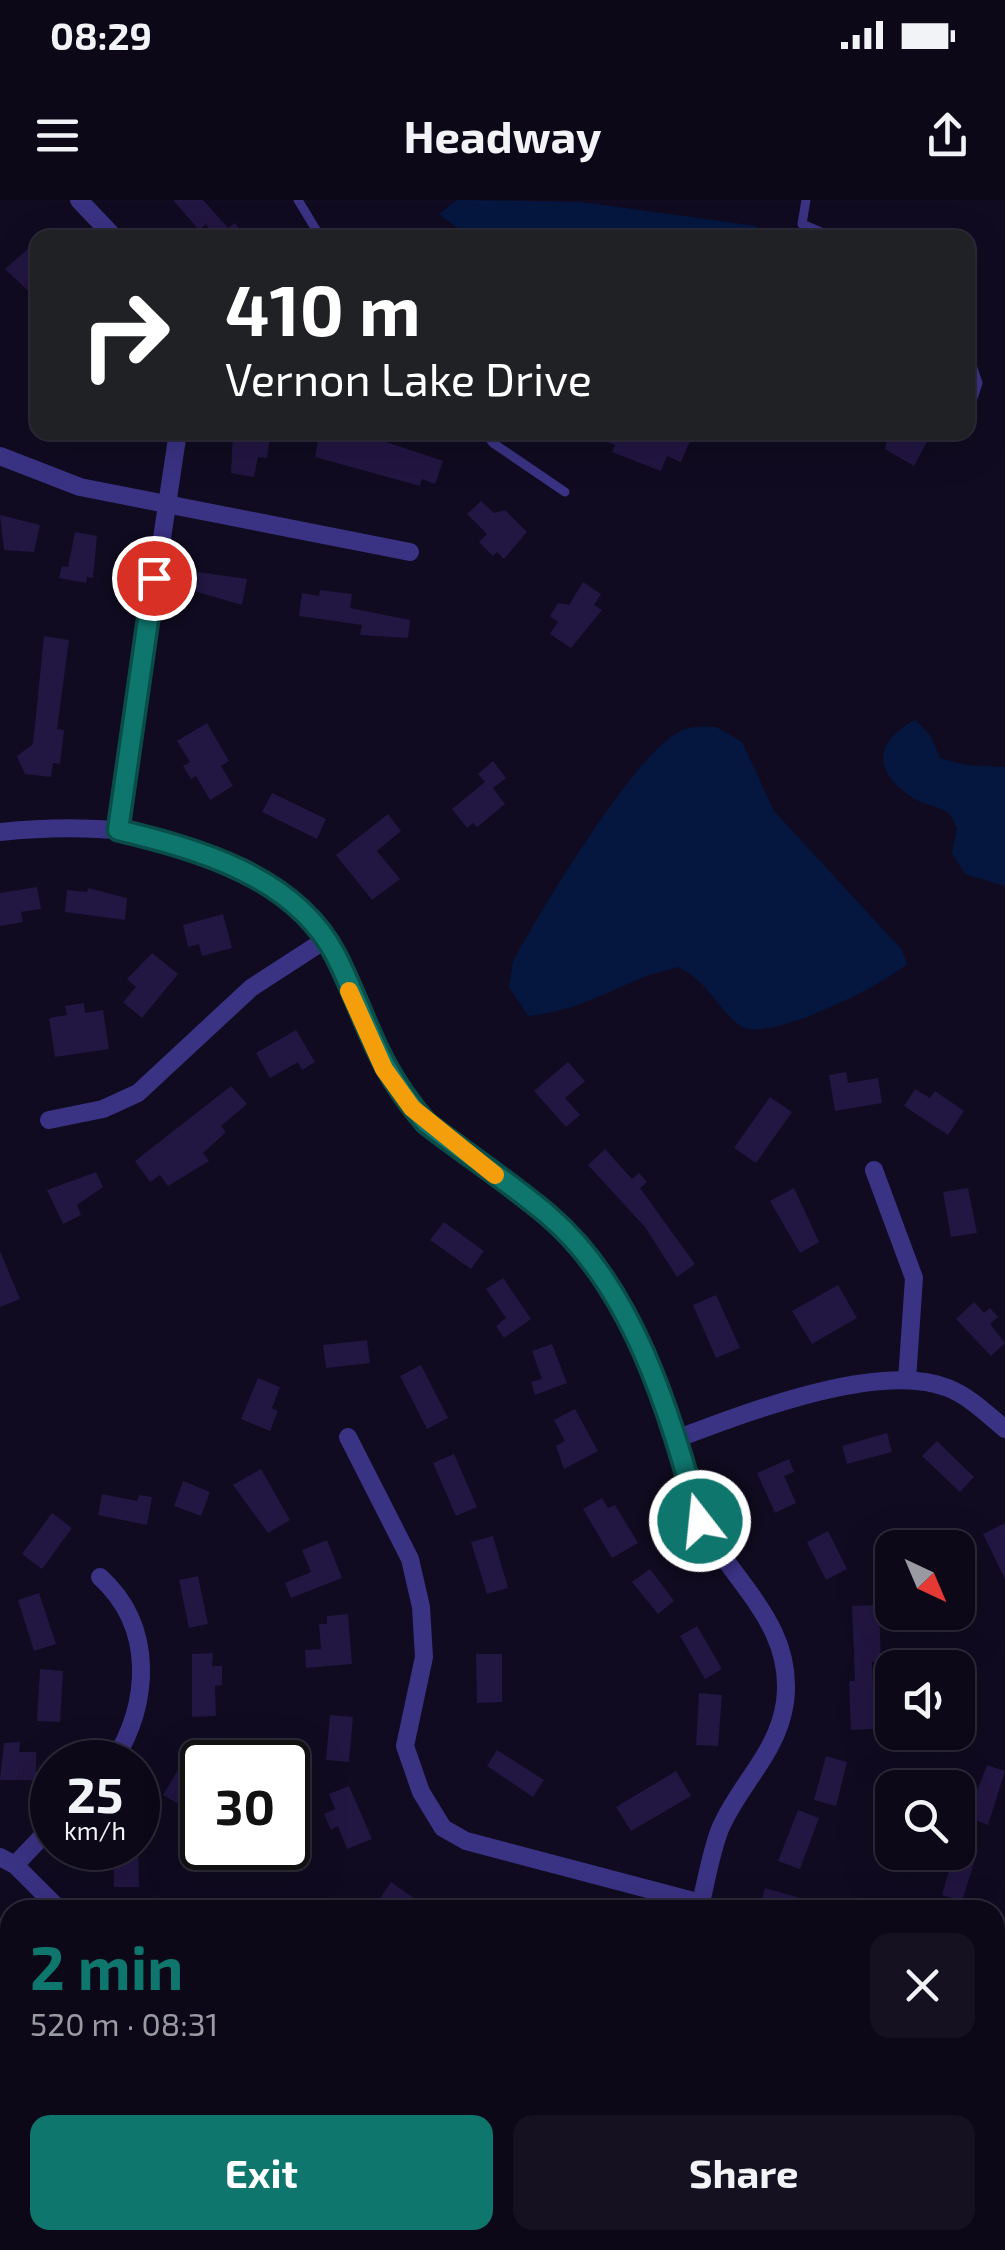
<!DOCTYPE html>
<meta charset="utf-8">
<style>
:root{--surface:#0c0818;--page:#151121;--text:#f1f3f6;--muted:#9a9aa2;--line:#2c2937;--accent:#0f766e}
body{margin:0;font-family:"Exo 2",sans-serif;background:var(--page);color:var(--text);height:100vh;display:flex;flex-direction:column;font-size:38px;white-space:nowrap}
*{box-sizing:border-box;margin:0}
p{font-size:32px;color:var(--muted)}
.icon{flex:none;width:55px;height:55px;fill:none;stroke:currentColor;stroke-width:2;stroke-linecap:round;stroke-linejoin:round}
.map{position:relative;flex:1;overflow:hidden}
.side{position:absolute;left:0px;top:1700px;width:1005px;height:350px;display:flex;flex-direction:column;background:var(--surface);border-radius:30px 30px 0 0;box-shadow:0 10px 40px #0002,0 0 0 2px var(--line)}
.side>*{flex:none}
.hud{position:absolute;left:30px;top:30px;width:945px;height:210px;border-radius:20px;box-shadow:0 10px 40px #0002,0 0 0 2px var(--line);background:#202124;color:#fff;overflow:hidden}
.needle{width:65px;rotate:136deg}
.tools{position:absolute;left:875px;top:1330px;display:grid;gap:20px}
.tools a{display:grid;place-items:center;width:100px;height:100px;border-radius:20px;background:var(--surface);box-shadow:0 10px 40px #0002,0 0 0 2px var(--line);font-size:50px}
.speed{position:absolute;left:30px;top:1540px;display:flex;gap:20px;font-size:50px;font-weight:700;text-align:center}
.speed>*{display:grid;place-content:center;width:130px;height:130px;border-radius:50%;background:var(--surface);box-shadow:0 10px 40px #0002,0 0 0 2px var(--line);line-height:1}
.speed small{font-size:25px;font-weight:400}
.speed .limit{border:5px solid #111;border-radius:15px;background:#fff;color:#111}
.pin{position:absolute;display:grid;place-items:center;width:85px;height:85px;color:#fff;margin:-42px;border:5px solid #fff;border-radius:50%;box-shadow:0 2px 10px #0007}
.me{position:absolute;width:110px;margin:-55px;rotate:344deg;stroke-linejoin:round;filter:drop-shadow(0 0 8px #0008)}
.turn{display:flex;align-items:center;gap:35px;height:210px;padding:0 30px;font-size:45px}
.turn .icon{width:130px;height:130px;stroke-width:2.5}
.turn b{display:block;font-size:70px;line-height:85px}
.round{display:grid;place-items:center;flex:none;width:105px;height:105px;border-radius:20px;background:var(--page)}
.headline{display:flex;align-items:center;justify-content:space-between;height:170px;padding:0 30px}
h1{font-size:60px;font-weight:700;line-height:75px;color:var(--accent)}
.cta{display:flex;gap:20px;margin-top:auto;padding:20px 30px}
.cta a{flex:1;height:115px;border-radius:20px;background:var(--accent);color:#fff;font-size:40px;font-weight:700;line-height:115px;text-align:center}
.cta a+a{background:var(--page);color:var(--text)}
.status{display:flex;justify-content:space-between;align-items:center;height:70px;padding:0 50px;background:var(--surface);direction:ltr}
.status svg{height:28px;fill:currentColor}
header{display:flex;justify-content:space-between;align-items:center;height:130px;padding:0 30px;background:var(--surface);font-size:45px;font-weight:700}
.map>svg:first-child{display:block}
.water{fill:#05173f}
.building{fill:#221642}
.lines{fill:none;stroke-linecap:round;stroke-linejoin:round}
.lane{stroke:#3a3283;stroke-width:9}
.street{stroke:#3a3283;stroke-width:18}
.route-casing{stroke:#0a4d48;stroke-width:25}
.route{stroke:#0f766e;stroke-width:18}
.slow{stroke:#f59e0b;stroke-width:18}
</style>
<div class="status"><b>08:29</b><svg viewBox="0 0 49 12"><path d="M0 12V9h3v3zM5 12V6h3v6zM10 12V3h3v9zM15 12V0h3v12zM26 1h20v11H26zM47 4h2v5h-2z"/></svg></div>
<header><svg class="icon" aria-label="menu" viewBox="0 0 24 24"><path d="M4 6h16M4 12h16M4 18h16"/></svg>Headway<svg class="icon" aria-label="share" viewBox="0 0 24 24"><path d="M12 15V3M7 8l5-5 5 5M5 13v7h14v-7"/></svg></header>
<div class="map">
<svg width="1005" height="2050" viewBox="0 0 1005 2050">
<rect width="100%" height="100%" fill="#100b20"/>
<g class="water">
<polygon points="457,0 581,2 757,26 764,37 469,37 439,14"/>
<path d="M915,520L930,535L940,558L966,565L1005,567V686L965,674L952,653L957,628C954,624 953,618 949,614C941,606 923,605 913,598C872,571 874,542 915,520Z"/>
<path d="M716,527L742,542L774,611L902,750L907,764C885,784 764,846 739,825C716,806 707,781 678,767C621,780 589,810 528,816L509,787L513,761C539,714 639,544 685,529C694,526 707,527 716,527Z"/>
</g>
<g class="building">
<polygon points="173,0 203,0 228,28 235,23 246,38 215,38 206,24 199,30"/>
<polygon points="38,40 38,100 5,69"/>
<polygon points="233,232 263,232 262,236 270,238 267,258 258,257 254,277 231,273"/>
<polygon points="320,232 381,236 380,240 443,261 435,284 422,279 420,286 315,257"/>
<polygon points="676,232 691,238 681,262 667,256 661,271 612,252 615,245 585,233"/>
<polygon points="889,232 932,232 914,266 885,249"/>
<polygon points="481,301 494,313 505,310 527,332 504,359 497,352 493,356 479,342 487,334 467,314"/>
<polygon points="0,315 40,325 34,352 4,350"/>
<polygon points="75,332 97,336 93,378 87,377 86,383 59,378 62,366 68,367"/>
<polygon points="198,372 247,379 242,405 194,391"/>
<polygon points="583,382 601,394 594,405 602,410 571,448 550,434 558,422 550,416 558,403 569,405"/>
<polygon points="320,390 352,394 350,408 410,420 408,438 360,435 362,425 299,416 302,393 319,396"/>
<polygon points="44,436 69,440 57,529 64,530 60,564 53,563 51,577 25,574 17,556 33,544"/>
<polygon points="207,523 229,561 221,566 233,586 210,600 196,576 191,579 183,566 190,562 177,541"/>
<polygon points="493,561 506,578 493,588 505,604 477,627 473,623 467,628 452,609 485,582 478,574"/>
<polygon points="272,593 326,619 317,639 262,612"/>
<polygon points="388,614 401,631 377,651 400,679 372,700 336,655"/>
<polygon points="37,687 41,709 21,712 23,722 0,726 0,693"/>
<polygon points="88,688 127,698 125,720 65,712 67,690 87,692"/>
<polygon points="223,714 232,748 202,756 199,744 188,747 183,725"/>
<polygon points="152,753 178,774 142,818 123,802 136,787 127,779"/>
<polygon points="84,803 85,813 103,810 109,849 55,857 49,818 67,815 65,806"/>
<polygon points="296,830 315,862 302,870 298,862 270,878 256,853"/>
<polygon points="568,862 585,881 565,898 580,915 566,927 534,891"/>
<polygon points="846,872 848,883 878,878 882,903 835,911 829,875"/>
<polygon points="231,886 247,904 221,926 226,932 203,953 209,961 168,986 160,975 150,982 135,961"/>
<polygon points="915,889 930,898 935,891 964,911 948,935 904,906"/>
<polygon points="770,897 792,912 756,963 734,948"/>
<polygon points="605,949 632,979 639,973 647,982 640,988 695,1064 677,1077 645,1027 588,965"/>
<polygon points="96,972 103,987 77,1005 81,1015 63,1024 47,990"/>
<polygon points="794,988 819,1042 800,1053 770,1001"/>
<polygon points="968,988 977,1033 951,1037 943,992"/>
<polygon points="444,1022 484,1051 471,1069 430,1040"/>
<polygon points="0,1051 20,1099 0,1107"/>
<polygon points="503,1078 531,1119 504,1138 496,1126 506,1118 486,1089"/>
<polygon points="838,1085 857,1118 812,1144 792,1111"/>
<polygon points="716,1095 740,1148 716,1158 693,1105"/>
<polygon points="974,1102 984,1113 990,1108 998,1117 990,1124 1005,1143 991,1156 956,1119"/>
<polygon points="367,1140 370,1163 326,1168 323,1145"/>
<polygon points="552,1144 567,1183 535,1195 531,1182 542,1179 532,1151"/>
<polygon points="421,1165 448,1218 427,1229 400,1176"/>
<polygon points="258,1178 280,1187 272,1208 278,1211 270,1231 241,1219"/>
<polygon points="575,1209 598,1251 564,1269 556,1246 565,1241 554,1220"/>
<polygon points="887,1233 892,1252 847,1264 842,1246"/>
<polygon points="937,1241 974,1277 960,1292 922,1256"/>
<polygon points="454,1254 477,1307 456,1316 433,1263"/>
<polygon points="789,1259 794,1272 784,1276 796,1303 775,1313 757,1273"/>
<polygon points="261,1269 290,1320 268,1333 233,1285"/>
<polygon points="183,1281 210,1292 201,1316 174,1306"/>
<polygon points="102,1294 137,1301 139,1295 152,1297 147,1325 98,1315"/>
<polygon points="602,1298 608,1308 615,1305 638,1343 612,1358 583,1309"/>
<polygon points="52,1313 72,1328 42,1369 22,1354"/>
<polygon points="1005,1323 1005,1379 983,1334"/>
<polygon points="828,1331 847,1369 826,1380 807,1342"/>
<polygon points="493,1336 508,1388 487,1394 471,1342"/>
<polygon points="327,1340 342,1378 291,1398 285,1383 311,1372 302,1350"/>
<polygon points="650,1369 674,1401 658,1414 632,1382"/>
<polygon points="198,1376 208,1424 189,1428 179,1380"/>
<polygon points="39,1393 56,1444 34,1451 18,1400"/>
<polygon points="879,1405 881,1461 872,1462 874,1514 891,1514 891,1528 851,1530 849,1481 855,1481 852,1406"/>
<polygon points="348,1414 352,1464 306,1468 305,1450 321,1449 319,1424 327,1424 327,1416"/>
<polygon points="697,1426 722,1469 705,1479 680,1436"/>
<polygon points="213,1453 212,1466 222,1466 222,1485 215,1486 216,1516 192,1517 192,1454"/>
<polygon points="476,1454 502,1454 502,1502 477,1503"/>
<polygon points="40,1469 63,1471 60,1522 37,1521"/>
<polygon points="699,1493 722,1495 718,1546 696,1545"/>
<polygon points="330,1515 353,1517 349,1562 326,1560"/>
<polygon points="20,1542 19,1552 36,1552 36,1580 0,1580 4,1543"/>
<polygon points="497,1550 544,1580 533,1597 487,1566"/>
<polygon points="188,1553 202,1561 202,1604 196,1614 163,1595"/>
<polygon points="826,1556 847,1562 836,1606 814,1600"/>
<polygon points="987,1565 1005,1571 988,1625 967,1617"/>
<polygon points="676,1571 691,1596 631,1631 616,1607"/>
<polygon points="349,1586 372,1639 347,1649 338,1626 331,1630 324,1614 335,1609 329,1594"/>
<polygon points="798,1610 819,1618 800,1669 778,1661"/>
<polygon points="958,1644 978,1650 962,1701 942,1695 950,1667 941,1664 945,1653 958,1657"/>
<polygon points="113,1648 138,1648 139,1687 114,1687"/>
<polygon points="391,1682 431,1710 387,1710 377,1703"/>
<polygon points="765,1688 800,1698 796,1710 759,1710"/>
</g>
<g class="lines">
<g class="lane">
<polyline points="298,0 321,38"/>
<polyline points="806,0 802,24 835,38"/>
<polyline points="968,154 978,183 968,213"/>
<polyline points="485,232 493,243 565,292"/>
</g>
<g class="street">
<polyline points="79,0 115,38"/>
<polyline points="0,256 80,287 410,352"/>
<polyline points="118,630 178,232"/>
<path d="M0,632C37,628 78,627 115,630C190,635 299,687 335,755C369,818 374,865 425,923C511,989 594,1038 638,1143C651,1175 666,1209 677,1242C685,1267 688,1298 701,1322C733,1383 795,1425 785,1502C778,1553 739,1584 720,1629C710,1655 706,1684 699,1710"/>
<polyline points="49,920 103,909 138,893 251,788 325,740"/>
<polyline points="874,970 914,1078 907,1180"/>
<polyline points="348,1237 410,1359 421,1407 424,1457 405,1546 421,1592 443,1628 466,1641 701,1703"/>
<path d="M676,1239C743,1214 879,1160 948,1188C969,1196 988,1215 1005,1229"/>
<path d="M100,1377C155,1427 150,1503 113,1562"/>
<polyline points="0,1657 15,1665 60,1710"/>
<polyline points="15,1665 52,1626"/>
<polyline points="995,1800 1005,1768"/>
<polyline points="407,2040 407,2050"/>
<polyline points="983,2040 984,2050"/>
<polyline points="111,2050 114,2040"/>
</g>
</g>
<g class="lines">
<defs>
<path id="route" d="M154,378L118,630C197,649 295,676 336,756C368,820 375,865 426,923C466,954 509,982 548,1015C635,1089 670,1216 700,1321"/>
</defs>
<use href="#route" class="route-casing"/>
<use href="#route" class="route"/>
<polyline class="slow" points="349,791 384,869 412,908 495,975"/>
</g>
</svg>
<div class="tools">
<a><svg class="needle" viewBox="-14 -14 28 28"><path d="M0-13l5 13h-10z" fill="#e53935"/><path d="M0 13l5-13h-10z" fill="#9a9aa2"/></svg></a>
<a><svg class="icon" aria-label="sound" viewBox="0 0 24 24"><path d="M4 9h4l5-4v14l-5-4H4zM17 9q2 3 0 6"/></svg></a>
<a><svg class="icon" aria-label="search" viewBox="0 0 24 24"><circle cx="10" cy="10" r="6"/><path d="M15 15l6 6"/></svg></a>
</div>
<div class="speed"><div>25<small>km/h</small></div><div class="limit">30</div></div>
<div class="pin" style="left:154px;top:378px;background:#d93025"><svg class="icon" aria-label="arrive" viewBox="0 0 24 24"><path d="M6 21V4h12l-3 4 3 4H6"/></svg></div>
<svg class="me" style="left:700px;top:1321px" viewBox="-20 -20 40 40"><circle r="17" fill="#0f766e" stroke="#fff" stroke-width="3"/><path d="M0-11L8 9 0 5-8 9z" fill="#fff"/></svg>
<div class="hud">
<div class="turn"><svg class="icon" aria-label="right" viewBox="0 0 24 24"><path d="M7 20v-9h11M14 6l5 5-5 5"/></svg><div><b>410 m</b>Vernon Lake Drive</div></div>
</div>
<section class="side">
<div class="headline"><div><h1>2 min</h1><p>520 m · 08:31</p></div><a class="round"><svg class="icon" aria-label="close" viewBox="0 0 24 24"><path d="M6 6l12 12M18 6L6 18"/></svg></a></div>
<div class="cta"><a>Exit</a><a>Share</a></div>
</section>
</div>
